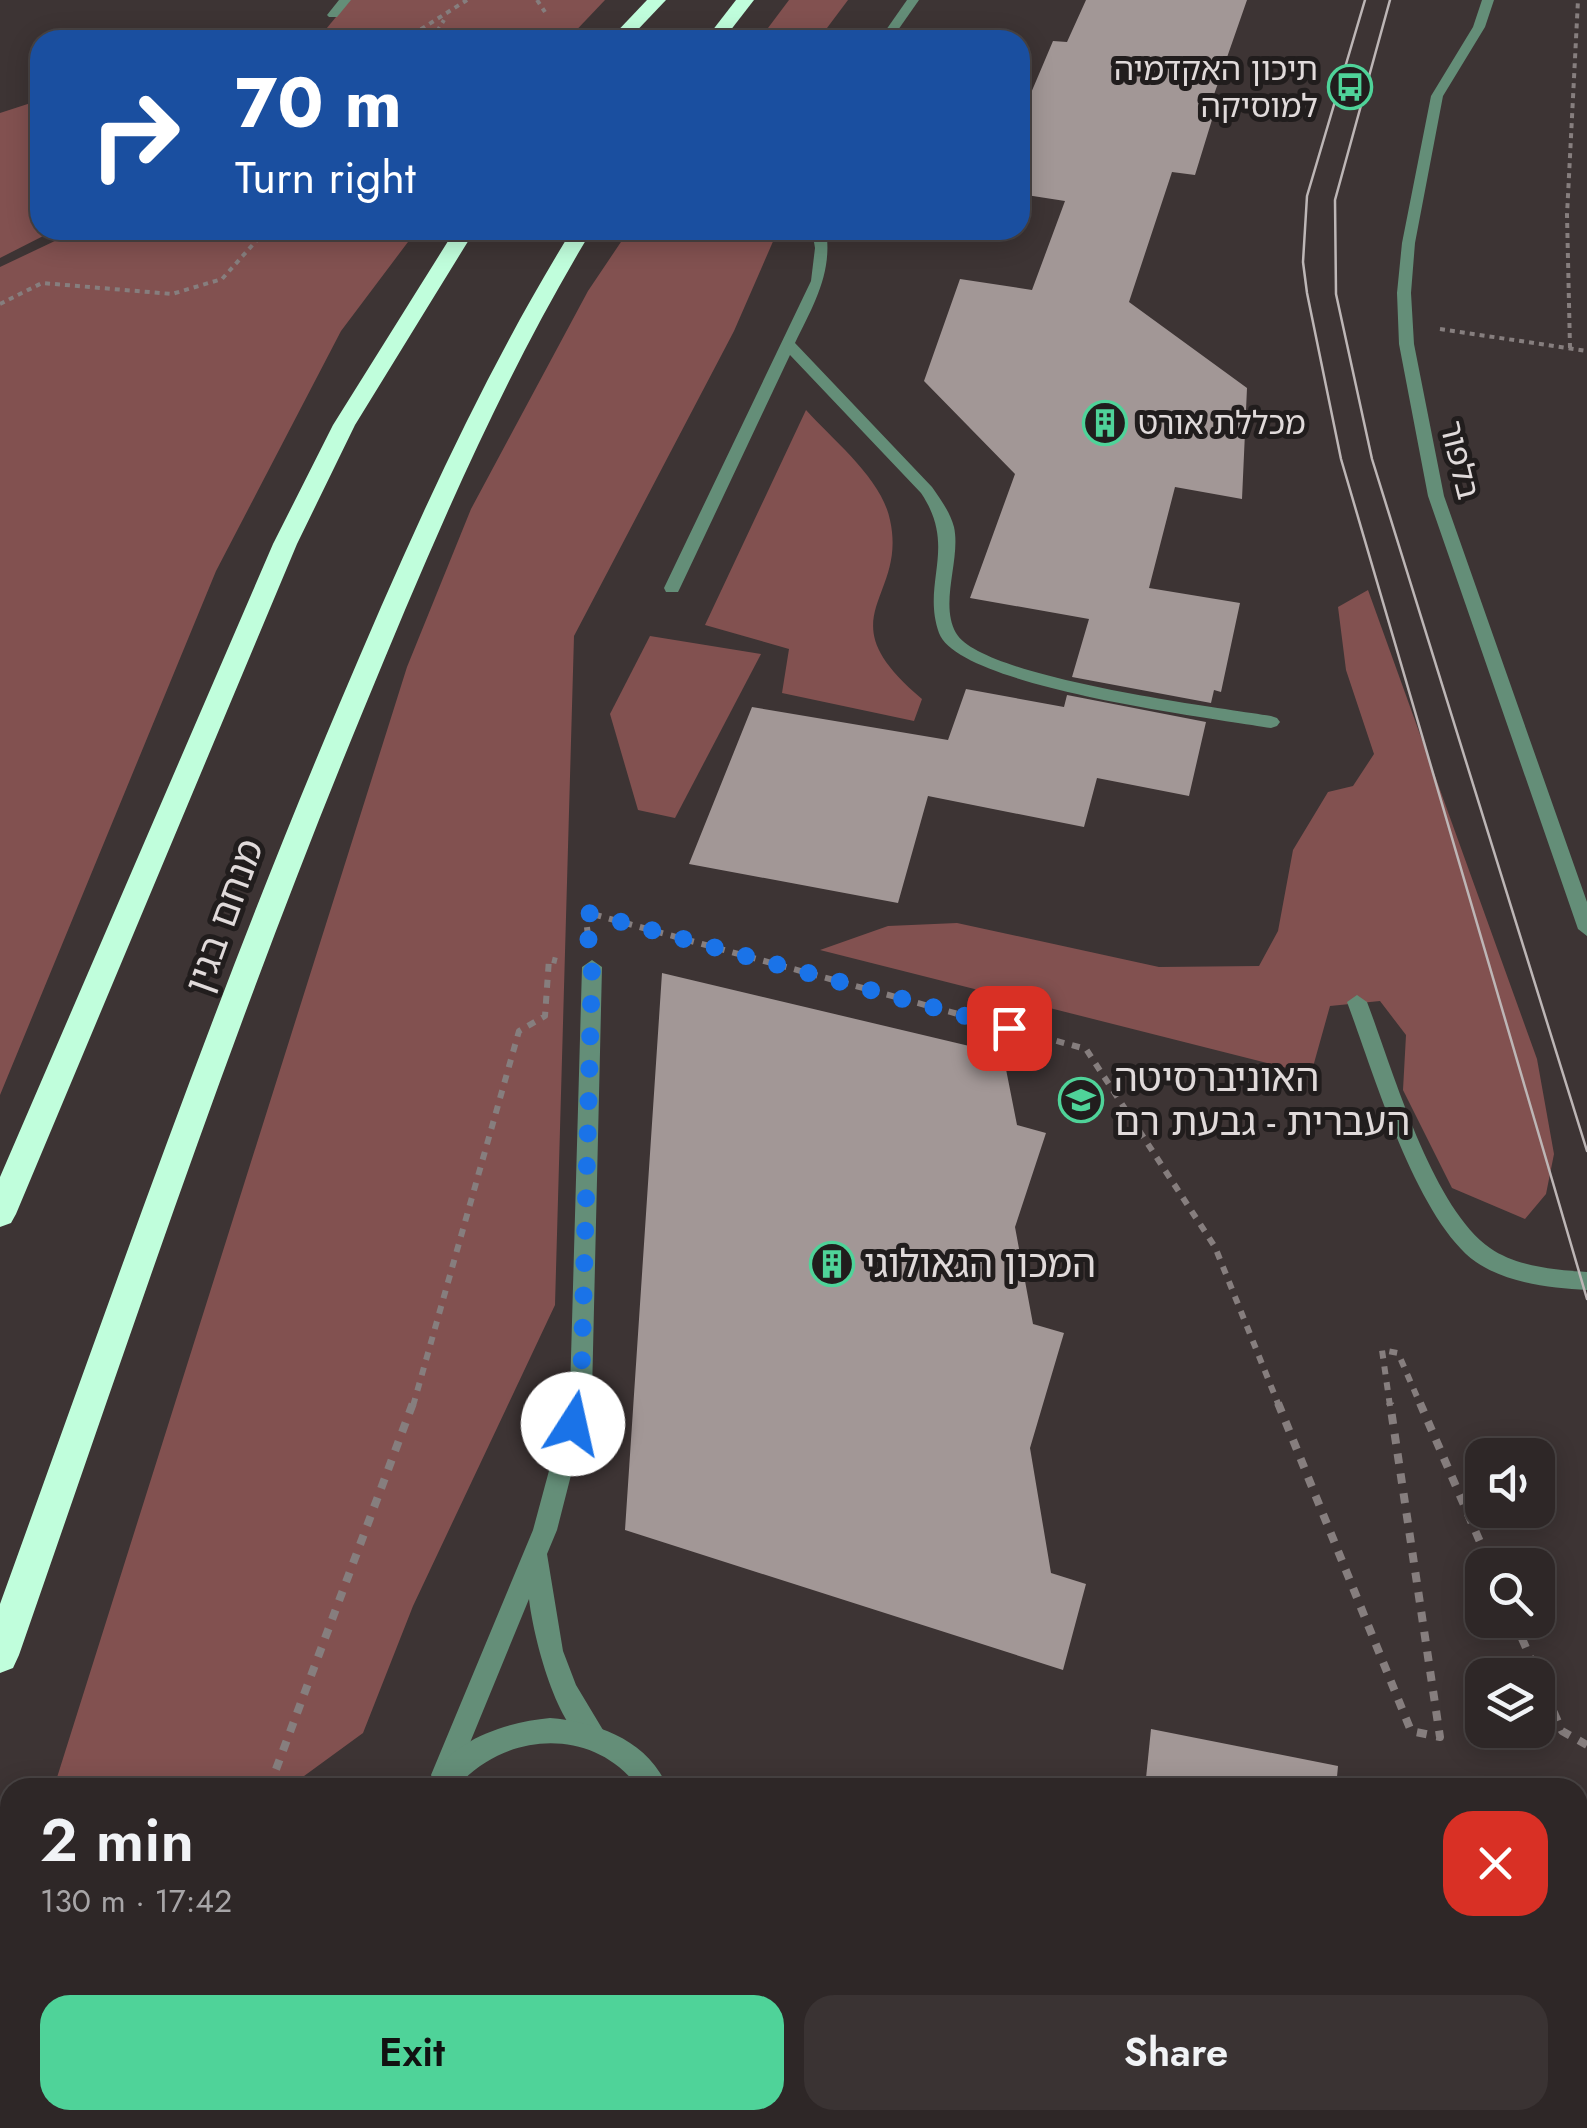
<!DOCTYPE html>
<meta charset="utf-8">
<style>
:root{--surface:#2e2727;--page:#3a3333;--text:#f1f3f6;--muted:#a7a5a7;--line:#494444;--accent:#4fd399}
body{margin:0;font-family:Jost,"Noto Sans Hebrew",sans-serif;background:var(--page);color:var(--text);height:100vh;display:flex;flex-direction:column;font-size:38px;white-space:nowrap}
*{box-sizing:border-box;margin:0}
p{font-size:32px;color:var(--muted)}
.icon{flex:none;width:55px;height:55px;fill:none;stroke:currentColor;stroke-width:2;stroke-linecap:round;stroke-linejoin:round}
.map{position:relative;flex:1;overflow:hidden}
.details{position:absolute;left:0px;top:1778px;width:1588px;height:352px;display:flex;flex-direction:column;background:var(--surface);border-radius:30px 30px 0 0;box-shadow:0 5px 25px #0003,0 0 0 2px var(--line)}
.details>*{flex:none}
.hud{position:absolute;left:30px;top:30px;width:1000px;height:210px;border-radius:30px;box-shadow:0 5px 25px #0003,0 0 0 2px var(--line);background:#1a4fa0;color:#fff;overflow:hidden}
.controls{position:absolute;left:1465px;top:1438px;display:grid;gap:20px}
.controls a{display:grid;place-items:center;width:90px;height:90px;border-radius:20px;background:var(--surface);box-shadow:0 5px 25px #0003,0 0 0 2px var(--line);font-size:50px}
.pin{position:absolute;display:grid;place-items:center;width:85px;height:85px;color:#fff;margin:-42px;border-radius:20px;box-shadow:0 5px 15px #0006}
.me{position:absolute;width:110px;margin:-55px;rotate:10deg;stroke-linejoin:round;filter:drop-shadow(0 0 8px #0008)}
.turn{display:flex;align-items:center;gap:35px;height:210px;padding:0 40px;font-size:45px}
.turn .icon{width:130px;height:130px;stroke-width:2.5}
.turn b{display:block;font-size:70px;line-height:85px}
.round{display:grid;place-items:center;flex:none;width:105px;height:105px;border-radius:30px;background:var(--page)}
.summary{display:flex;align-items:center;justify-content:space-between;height:170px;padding:0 40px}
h1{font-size:60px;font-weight:600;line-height:75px}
.action{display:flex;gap:20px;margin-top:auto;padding:20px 40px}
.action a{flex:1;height:115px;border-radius:30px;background:var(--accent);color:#111;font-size:40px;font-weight:600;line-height:115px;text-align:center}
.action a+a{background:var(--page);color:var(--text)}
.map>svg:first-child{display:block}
.green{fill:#825150}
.building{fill:#a29796}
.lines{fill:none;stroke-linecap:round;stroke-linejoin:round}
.path-far2{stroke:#867e7e;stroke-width:4;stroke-dasharray:5 5;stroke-linecap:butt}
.path-far1{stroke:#867e7e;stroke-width:6;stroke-dasharray:8 8;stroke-linecap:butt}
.path{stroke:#867e7e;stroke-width:8;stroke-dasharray:10 10;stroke-linecap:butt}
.service{fill:#648e78;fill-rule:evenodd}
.minor{fill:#648e78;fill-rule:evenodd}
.tertiary{fill:#648e78;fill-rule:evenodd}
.motorway{fill:#c0fedc;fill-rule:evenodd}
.tram{stroke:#bdb6b6;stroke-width:2.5}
.route{stroke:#1a73e8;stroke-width:18;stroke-dasharray:0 32.4}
.labels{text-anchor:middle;stroke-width:10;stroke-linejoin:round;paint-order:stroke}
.far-poi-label{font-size:32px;fill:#e0dada;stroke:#211d1d;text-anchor:end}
.far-street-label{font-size:32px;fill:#e0dada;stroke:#211d1d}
.street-label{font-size:38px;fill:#e0dada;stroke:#211d1d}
.poi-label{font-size:38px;fill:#e0dada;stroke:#211d1d;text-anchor:start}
</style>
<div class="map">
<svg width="1587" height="2128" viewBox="0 0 1587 2128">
<rect width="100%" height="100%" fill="#3d3434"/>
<g class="green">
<polygon points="350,0 605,0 567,40 317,40"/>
<polygon points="789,0 848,0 818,40 759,40"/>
<polygon points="40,100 40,230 55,230 0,258 0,113"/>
<polygon points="78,230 417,230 341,331 216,571 0,1095 0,267"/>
<polygon points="629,230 778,230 734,331 574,636 555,1305 413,1606 363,1733 289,1787 54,1787 407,667 471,509 588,291"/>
<path d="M806,410C833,440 882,479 890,520C908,601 823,616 922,699L914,721L782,693L789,649L705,625Z"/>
<polygon points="1368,590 1537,1059 1554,1154 1546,1194 1525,1219 1452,1188 1403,1090 1406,1035 1380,1001 1330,1006 1311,1074 820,950 888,926 957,923 1159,967 1259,966 1278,931 1293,850 1328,792 1353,786 1374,754 1346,670 1338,607"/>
<polygon points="650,636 761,654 675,818 638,810 610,714"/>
<polygon points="10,1943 10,2120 403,2120 401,2128 0,2128 0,1963"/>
</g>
<g class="building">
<polygon points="1086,0 1247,0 1209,109 1215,110 1195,175 1172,172 1129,302 1247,388 1242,499 1175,487 1149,588 1240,603 1221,692 1214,690 1211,703 1072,677 1089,619 970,598 1015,474 924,381 960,279 1032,290 1065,201 1020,194 1020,119 1053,41 1067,42"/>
<polygon points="966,689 1064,707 1067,695 1206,722 1189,796 1097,778 1084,827 928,796 898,903 689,864 752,707 948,740"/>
<polygon points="662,973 1003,1054 1017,1125 1046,1133 1015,1227 1033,1324 1064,1333 1030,1448 1051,1573 1086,1584 1063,1670 625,1530"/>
<polygon points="1151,1729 1338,1766 1336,1788 1145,1788"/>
</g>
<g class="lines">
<g class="path-far2">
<polyline points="537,0 545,12"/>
<polyline points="404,40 467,0"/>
<polyline points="432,40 444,20"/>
<polyline points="0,304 42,283 172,294 222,279 266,230"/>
<polyline points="1440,329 1587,351"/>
<polyline points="1570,348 1567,215 1578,0"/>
</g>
<g class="path-far1">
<polyline points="588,935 585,912 1086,1049 1215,1247 1279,1406"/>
<polyline points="413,1406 519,1031 545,1016 549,959 557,961"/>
<polyline points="1390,1406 1382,1350 1398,1353 1421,1406"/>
</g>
<g class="path">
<polyline points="1278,1403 1411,1731 1440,1737 1390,1403"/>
<polyline points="1420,1403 1490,1565"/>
<polyline points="1514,1620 1562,1731 1587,1745"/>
<polyline points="269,1788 413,1403"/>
<polyline points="275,2120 283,2128"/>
</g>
<g class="service">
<polygon points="339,0 351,0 337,17 329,17 327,15"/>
<polygon points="907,0 919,0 891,40 879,40"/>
<path d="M812,230H826C833,273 813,306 795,343L932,487C941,500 950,512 954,527C961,559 939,603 956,633C982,678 1215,707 1271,716L1277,718L1280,722L1277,726L1271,728C1212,718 959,687 939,633C921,582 958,548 921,493L790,355L680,588L678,592H666L664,588L811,281L815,248Z"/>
<path d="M592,960L602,967L592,1393L557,1530L547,1554L563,1651L576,1685L606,1735L602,1744L593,1747C557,1733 533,1635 529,1599L453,1784L443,1788L435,1784L431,1775L533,1530L570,1393L582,967Z"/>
<path d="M1357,995L1367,1002C1393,1070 1431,1206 1490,1248C1517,1267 1556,1270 1587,1272V1290C1551,1288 1506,1283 1476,1262C1416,1219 1373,1071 1347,1002Z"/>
</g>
<g class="minor">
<path d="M550,1718C597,1722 648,1740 668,1788H639C593,1726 505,1731 456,1788H426C446,1741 505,1722 550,1718Z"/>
<polygon points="499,2120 527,2120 528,2128 500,2128"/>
<polygon points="585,2120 613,2120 611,2128 583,2128"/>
</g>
<polygon class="tertiary" points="1482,0 1494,0 1485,27 1443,96 1415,243 1411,293 1414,344 1444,496 1587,902 1587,936 1578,929 1428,496 1399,344 1397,293 1402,243 1431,96 1473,27"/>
<g class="motorway">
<polygon points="647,0 666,0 628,40 609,40"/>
<polygon points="736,0 754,0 723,40 705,40"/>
<polygon points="455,230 475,230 355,425 297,544 16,1214 11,1223 0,1227 0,1177 273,544 333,425"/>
<path d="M572,230H592C500,382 431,546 363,711C235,1021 129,1339 19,1655L13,1668L0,1673V1604C109,1303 214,1000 339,705C408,542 479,381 572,230Z"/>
</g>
<g class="tram">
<polyline points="1365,0 1307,196 1303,262 1307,293 1341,459 1587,1299"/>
<polyline points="1390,0 1335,200 1336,294 1372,459 1587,1151"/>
</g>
</g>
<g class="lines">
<polyline class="route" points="573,1424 581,1392 592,967 585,912 1009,1028"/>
</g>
<defs>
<symbol id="bus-ring" viewBox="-11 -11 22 22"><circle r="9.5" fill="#211d1d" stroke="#4fd399" stroke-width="1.5"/><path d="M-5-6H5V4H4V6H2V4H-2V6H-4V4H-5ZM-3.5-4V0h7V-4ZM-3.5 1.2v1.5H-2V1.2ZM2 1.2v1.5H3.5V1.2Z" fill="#4fd399"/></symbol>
<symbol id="building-ring" viewBox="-11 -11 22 22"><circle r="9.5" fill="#211d1d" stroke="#4fd399" stroke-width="1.5"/><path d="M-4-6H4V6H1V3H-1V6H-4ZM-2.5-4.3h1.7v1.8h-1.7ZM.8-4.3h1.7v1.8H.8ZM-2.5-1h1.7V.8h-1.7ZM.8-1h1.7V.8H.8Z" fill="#4fd399"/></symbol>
<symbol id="university-ring" viewBox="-11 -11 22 22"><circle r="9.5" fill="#211d1d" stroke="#4fd399" stroke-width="1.5"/><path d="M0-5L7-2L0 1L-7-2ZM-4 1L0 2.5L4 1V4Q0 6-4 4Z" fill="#4fd399"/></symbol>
</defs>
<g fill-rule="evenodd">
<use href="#bus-ring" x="1325" y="62" width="50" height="50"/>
<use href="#building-ring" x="1080" y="398" width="50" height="50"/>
<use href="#university-ring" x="1056" y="1075" width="50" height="50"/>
<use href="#building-ring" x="807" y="1239" width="50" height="50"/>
</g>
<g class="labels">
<g class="far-poi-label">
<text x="1318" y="80">תיכון האקדמיה<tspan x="1318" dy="37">למוסיקה</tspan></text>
<text x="1138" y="434" text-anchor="start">מכללת אורט</text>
</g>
<g class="far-street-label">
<text transform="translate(1460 460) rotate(76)" y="11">בלפור</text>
</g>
<g class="street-label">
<text transform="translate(224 916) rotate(-70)" y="13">מנחם בגין</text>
</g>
<g class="poi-label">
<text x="1114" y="1091">האוניברסיטה<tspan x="1114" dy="44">העברית - גבעת רם</tspan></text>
<text x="864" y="1277">המכון הגאולוגי</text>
</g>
</g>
</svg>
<div class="controls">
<a><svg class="icon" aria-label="sound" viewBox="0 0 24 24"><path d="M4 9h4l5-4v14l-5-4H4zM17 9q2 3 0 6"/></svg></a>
<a><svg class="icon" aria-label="search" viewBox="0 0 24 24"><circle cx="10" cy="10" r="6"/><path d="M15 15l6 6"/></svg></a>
<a><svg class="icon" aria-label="layers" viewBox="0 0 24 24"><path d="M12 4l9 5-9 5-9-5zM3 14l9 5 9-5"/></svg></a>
</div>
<div class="pin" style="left:1009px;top:1028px;background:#d93025"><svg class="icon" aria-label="arrive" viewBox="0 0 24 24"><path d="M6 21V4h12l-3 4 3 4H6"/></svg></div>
<svg class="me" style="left:573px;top:1424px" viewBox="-20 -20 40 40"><circle r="19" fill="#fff"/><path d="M0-13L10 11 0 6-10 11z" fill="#1a73e8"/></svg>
<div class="hud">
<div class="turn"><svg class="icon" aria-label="right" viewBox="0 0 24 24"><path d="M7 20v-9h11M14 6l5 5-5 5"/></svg><div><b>70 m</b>Turn right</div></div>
</div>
<section class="details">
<div class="summary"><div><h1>2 min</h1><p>130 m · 17:42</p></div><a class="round" style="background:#d93025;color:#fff"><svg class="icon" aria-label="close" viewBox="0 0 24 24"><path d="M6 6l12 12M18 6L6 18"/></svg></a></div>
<div class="action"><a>Exit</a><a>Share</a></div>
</section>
</div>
